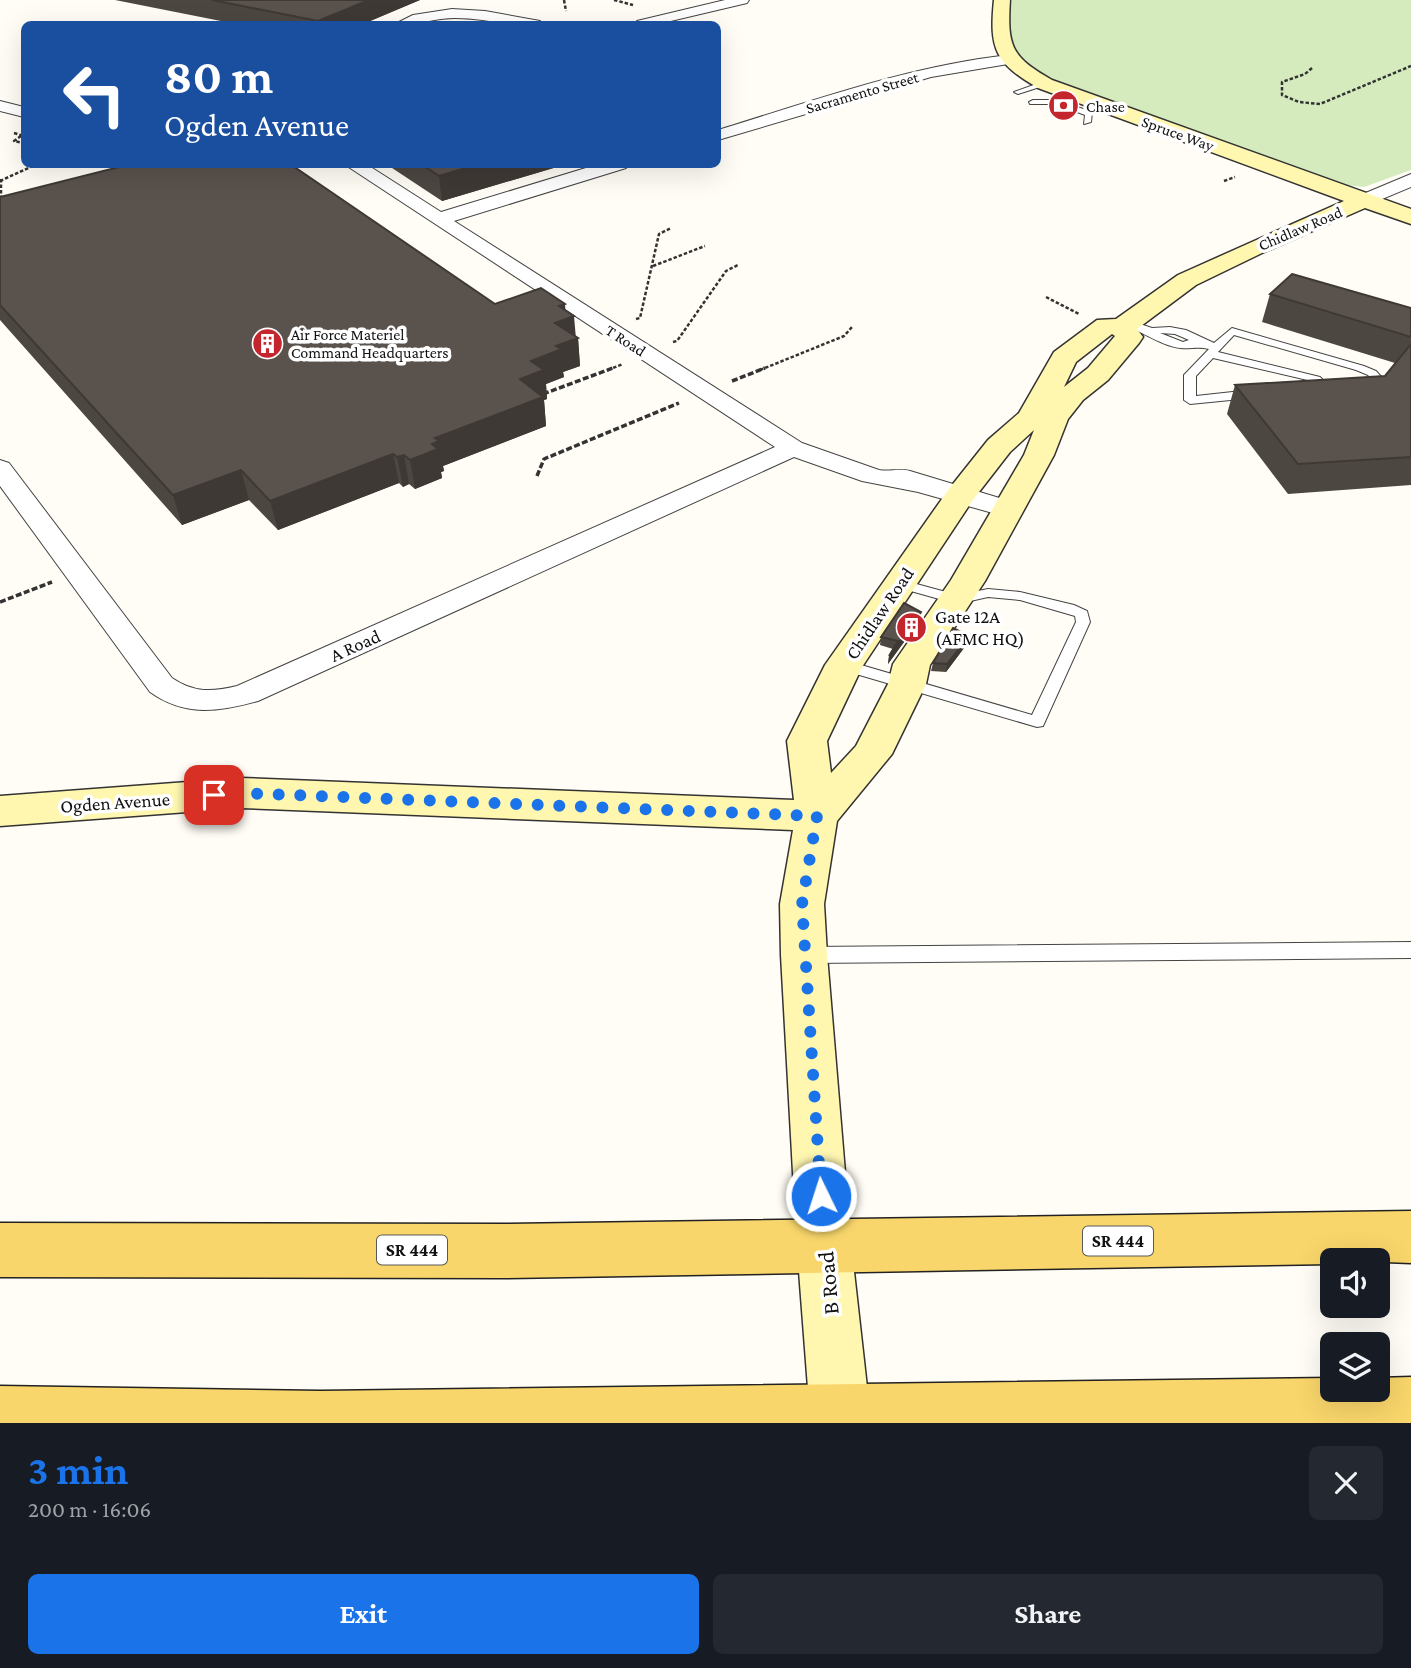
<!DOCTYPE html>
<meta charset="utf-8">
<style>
:root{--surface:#171b24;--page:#242831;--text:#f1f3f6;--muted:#9ea1a6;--accent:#1a73e8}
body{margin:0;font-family:"Crimson Pro",serif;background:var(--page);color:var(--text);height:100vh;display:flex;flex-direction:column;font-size:26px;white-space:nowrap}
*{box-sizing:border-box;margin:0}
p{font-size:23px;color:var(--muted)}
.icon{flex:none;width:38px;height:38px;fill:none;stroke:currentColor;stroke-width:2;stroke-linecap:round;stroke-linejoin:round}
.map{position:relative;height:1423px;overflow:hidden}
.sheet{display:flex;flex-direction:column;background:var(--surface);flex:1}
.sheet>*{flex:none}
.top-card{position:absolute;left:21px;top:21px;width:700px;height:147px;border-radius:10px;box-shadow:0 7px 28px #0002;background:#1a4fa0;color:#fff;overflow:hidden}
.controls{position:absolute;left:1320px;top:1248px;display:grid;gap:14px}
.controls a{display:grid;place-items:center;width:70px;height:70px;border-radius:10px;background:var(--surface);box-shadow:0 7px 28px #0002;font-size:35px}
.pin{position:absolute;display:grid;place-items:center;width:60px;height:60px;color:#fff;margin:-30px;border-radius:14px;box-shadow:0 4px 10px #0006}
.me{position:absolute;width:77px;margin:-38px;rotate:356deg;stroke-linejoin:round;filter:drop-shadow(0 0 5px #0008)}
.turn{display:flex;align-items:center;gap:24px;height:147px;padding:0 28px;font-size:32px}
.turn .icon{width:91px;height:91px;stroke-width:2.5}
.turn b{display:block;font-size:49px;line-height:60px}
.round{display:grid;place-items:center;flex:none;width:74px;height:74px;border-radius:10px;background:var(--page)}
.headline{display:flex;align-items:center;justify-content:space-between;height:119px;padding:0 28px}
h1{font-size:42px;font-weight:700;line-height:52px;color:var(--accent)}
.action{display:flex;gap:14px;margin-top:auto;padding:14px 28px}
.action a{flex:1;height:80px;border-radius:10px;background:var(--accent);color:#fff;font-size:28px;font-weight:700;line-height:80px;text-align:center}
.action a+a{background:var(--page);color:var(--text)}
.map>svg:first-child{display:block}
.green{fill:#d5ebbd}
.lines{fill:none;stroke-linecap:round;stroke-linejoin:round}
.lane-casing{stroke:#444;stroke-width:2}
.street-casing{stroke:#444;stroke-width:2}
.secondary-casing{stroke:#333;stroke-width:3}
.primary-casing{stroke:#222;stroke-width:3}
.path-far1{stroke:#333;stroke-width:2.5;stroke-dasharray:3.5 2;stroke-linecap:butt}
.path{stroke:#333;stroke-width:3.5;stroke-dasharray:6 2.5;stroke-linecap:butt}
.lane{fill:#fff;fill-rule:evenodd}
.street{fill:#fff;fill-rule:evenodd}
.secondary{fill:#fff6b0;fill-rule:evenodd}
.primary{fill:#f9d66b;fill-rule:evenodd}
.wall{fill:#4d4742}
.shaded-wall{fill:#3f3936}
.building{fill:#5a524d;stroke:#3f3936;stroke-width:2}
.route{stroke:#1a73e8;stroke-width:12;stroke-dasharray:0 21.6}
.labels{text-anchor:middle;stroke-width:7;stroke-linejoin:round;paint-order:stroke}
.far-street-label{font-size:16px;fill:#111;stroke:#fff}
.far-poi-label{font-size:16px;fill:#111;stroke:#fff;text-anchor:start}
.shield{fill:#fff;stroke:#585858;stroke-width:2}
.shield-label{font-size:18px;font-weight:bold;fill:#111}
.street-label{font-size:19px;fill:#111;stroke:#fff}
.poi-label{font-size:19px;fill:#111;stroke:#fff;text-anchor:start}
.near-street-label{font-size:23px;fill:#111;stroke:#fff}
</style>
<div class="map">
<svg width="1411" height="1423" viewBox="0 0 1411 1423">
<rect width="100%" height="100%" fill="#fffdf5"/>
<path class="green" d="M1012,0H1411V170L1364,187L1336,184L1065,88C1018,62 1003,57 1012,0Z"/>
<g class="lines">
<defs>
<g id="lane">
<polygon points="1042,82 1049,84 1018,94 1014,92"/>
<polygon points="1033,100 1057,100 1092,112 1091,122 1084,124 1085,115 1056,104 1030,104 1029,102"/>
<path d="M1128,320L1152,328L1170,327L1186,330L1214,343L1232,328L1364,366L1376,371L1384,380L1382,382H1374L1368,375L1356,370L1234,335L1218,352L1320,377L1322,379L1316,382L1213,358L1196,376V396L1251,390L1257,394L1251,398L1190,404L1184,400V375L1209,349C1198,346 1192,349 1181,348C1164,347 1141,331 1124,325L1123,323ZM1160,333L1175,334L1189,340L1183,342Z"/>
<polygon points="898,579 957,595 988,589 1020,592 1074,605 1087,611 1090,622 1043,726 1037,727 839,669 836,665 839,661 844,660 1032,715 1076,622 1075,616 1020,600 988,597 957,604 893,586 891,583 893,580"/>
<polygon points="1411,942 1411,958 807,963 800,960 798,955 800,950 807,947"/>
</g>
<g id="street">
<polygon points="725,0 749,0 747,3 658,24 635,24 637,21"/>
<path d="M452,9L485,11L540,21L542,24C513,27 484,18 455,18C434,18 415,26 395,24L413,15Z"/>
<path d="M1009,55L1014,57L1017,60L1014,63L931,77L718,140V130C813,101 909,66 1009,55Z"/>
<polygon points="0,101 24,107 24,117 0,111"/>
<path d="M344,164H366L441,212L599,164H629L626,168L454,221L802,443L879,470C890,472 898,468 910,471L1016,503L1020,509L1016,515L1007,517L918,492L862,481L794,457L258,701C219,712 185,717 150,692L0,486V460L9,463L172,678C194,693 212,692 237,686L775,447Z"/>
<polygon points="1411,174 1411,187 1363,207 1354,201 1356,197"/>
</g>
<path id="secondary" d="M994,0H1010C1007,46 1011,57 1052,80L1411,209V224L1365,208L1262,253L1196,285L1137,329L1143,337L1139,343L1108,380L1083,400L1068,419L1054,455L985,581L930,665L926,684L892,754L837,821L824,904L827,955L851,1245L870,1414L866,1423H814L810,1414L797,1245L781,955L780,904L793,830L241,808L0,826V796L241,778L794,800L787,741L825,665L949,489L988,440L1019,413L1054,352L1097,320L1116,319L1178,275L1344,201L1038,88C995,63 989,49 994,0ZM1112,334L1115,336L1088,368L1064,387L1076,362ZM1034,430L1024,455L951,580L893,664L888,684L856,746L831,773L827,741L862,667L972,501L1010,452Z"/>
<g id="primary">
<polygon points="1411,1211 1411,1263 1332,1260 1332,1264 507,1278 0,1277 0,1223 507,1224"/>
<polygon points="1411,1377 1411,1423 0,1423 0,1386 321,1391 1332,1378 1332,1390 1377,1390 1377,1378"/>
</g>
</defs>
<use href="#lane" class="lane-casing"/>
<use href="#street" class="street-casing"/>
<use href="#secondary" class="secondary-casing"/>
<use href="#primary" class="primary-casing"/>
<g class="path-far1">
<polyline points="564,0 566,11"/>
<polyline points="614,0 633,5"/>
<polyline points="1312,68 1305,74 1282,82 1282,95 1299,102 1320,104 1411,66"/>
<polyline points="14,133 24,136"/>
<polyline points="21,136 14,141 24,143"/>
<polyline points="1,179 1,201"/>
<polyline points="0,181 37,164"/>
<polyline points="1224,181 1235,177"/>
<polyline points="653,266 705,246"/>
<polyline points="1046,297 1079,314"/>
<polyline points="636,319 640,318 659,234 671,228"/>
<polyline points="673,342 677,341 726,271 738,265"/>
<polyline points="608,370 623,364"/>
<polyline points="760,370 844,336 852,327"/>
</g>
<g class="path">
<polyline points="732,381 765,368"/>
<polyline points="543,394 613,368"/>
<polyline points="537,476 544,459 679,403"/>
<polyline points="0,602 52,582"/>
</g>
<use href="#lane" class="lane"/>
<use href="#street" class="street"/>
<use href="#secondary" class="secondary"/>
<use href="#primary" class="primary"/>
</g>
<g class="wall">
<polygon points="115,0 420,0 363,24 236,24"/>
<polygon points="386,164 567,164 442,201"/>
<polygon points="0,197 495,304 566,311 575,336 578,338 580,366 563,372 564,377 546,384 547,399 544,400 546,426 443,466 444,471 441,472 442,478 415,489 409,484 403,487 399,483 278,530 249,500 182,525 0,320"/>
<polygon points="1270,294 1411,308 1411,485 1288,494 1227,414 1235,385 1385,376 1395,363 1262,322"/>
<polygon points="921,612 920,620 888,664 889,656 893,649 880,645 881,637"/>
<polygon points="969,636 967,644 946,672 931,671 933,663"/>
</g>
<g class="shaded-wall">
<polygon points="369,0 420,0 363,24 319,24 318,21"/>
<polygon points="479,164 567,164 442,201 439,176"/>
<polygon points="565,304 566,319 574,316 576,339 578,338 580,366 563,372 564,377 546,384 547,399 544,400 546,426 443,466 444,471 441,472 442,478 415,489 410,460 432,444 435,438 531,361 555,323 559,306"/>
<polygon points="393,454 399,483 278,530 270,501"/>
<polygon points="404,455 409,484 403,487 397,457"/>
<polygon points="241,470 249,500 182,525 173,495"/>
<polygon points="921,612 920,620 888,664 889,656"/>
<polygon points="969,636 967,644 946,672 947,664"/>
</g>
<g class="building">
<polygon points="212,0 369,0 318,21"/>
<polygon points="131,164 290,164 495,304 541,288 565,304 559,306 574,316 555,323 578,338 556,346 562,349 531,361 544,370 520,379 543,397 435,438 439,441 432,444 438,449 410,460 404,455 397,457 393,454 270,501 241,470 173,495 0,305 0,197"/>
<polygon points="421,164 479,164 439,176"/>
<polygon points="1292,274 1411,308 1411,337 1270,294"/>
<polygon points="1411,344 1411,457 1298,464 1235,385 1385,376"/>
<polygon points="904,603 921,612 889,656 898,641 881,637"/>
<polygon points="953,628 969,636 947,664 933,663"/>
</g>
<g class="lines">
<polyline class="route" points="214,795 241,793 817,816 802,904 821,1196"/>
</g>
<defs>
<symbol id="bank-disc" viewBox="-11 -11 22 22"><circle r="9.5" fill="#c4262e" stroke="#fff"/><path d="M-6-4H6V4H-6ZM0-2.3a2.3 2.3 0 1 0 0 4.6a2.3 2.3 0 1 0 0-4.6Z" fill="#fff"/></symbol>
<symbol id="building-disc" viewBox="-11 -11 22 22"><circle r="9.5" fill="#c4262e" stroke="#fff"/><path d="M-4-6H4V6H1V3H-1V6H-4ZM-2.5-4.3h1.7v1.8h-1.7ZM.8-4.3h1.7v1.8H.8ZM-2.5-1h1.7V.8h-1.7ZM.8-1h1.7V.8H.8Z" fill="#fff"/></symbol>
</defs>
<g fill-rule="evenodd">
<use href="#bank-disc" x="1046" y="88" width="35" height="35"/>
<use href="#building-disc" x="250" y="326" width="35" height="35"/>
<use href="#building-disc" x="894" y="610" width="35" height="35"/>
</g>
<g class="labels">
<g class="far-street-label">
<text transform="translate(862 92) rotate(-16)" y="6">Sacramento Street</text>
<text transform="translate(1178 133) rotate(20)" y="6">Spruce Way</text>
<text transform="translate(1300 228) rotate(-23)" y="6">Chidlaw Road</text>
<text transform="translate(626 340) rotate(33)" y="6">T Road</text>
</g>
<g class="far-poi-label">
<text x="1086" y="112">Chase</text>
<text x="291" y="340">Air Force Materiel<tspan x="291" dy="18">Command Headquarters</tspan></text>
</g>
<g class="shield">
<rect x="1083" y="1226.5" width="70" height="29" rx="5"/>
<rect x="377" y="1235.5" width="70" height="29" rx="5"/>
</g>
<g class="shield-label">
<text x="1118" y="1247">SR 444</text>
<text x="412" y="1256">SR 444</text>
</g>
<g class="street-label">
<text transform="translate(879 613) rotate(-56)" y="7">Chidlaw Road</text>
<text transform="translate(355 645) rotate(-24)" y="7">A Road</text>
<text transform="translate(115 802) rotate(-4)" y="7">Ogden Avenue</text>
</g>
<g class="poi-label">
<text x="935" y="623">Gate 12A<tspan x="935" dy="22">(AFMC HQ)</tspan></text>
</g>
<g class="near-street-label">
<text transform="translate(828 1283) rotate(-95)" y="8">B Road</text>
</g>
</g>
</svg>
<div class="controls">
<a><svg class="icon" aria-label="sound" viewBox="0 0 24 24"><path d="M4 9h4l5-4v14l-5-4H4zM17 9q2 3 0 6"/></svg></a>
<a><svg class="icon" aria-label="layers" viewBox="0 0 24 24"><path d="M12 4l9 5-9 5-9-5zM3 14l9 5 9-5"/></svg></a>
</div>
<div class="pin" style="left:214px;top:795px;background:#d93025"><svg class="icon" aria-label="arrive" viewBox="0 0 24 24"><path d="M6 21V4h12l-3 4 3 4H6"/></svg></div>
<svg class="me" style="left:821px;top:1196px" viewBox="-20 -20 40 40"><circle r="17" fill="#1a73e8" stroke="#fff" stroke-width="3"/><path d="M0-11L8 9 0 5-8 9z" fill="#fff"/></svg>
<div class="top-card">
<div class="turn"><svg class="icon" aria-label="left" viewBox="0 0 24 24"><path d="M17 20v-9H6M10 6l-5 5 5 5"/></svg><div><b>80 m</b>Ogden Avenue</div></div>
</div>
</div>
<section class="sheet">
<div class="headline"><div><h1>3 min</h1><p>200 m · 16:06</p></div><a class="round"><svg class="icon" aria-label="close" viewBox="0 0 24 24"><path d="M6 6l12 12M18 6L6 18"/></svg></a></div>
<div class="action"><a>Exit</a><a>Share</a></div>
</section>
